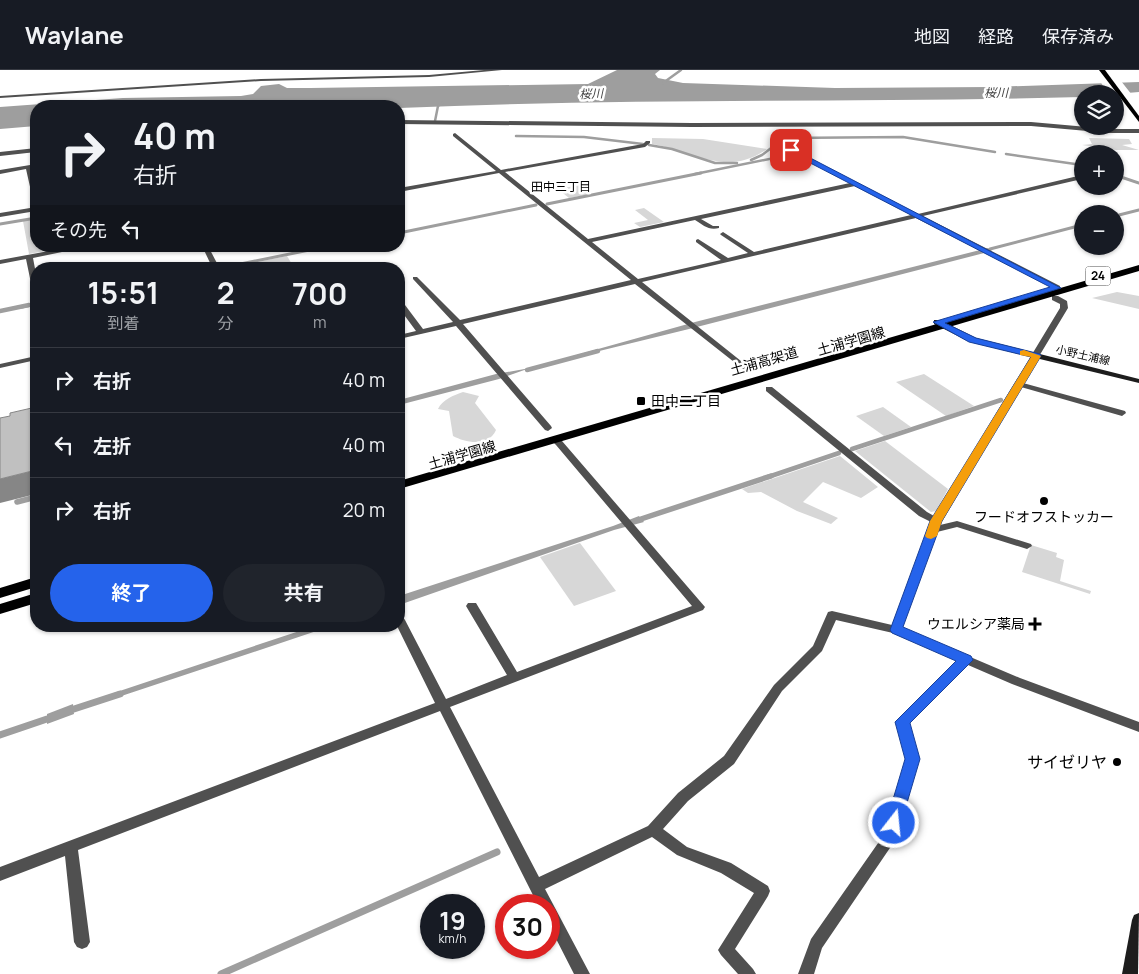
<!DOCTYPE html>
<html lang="ja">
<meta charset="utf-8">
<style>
:root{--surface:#171b24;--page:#20242c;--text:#f1f3f6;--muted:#9ea1a6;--line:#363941;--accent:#2563eb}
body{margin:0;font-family:Manrope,"Noto Sans JP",sans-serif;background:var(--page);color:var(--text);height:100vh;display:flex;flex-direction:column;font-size:19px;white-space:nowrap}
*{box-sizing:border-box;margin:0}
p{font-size:16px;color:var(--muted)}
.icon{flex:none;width:28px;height:28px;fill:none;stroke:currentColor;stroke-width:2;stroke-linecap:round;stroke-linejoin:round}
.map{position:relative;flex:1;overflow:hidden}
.details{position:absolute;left:30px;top:192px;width:375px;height:370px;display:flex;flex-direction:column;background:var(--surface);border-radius:20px;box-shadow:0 1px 4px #0004}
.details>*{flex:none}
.top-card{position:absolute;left:30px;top:30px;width:375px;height:152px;border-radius:20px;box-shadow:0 1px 4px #0004;background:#171b24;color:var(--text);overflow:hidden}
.tools{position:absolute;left:1074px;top:15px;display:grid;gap:10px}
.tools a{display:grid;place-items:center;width:50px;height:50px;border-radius:50%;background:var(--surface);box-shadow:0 1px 4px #0004;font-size:25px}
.speed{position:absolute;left:420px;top:824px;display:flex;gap:10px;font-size:25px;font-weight:700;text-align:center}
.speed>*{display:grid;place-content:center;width:65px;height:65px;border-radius:50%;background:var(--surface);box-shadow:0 1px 4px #0004;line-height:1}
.speed small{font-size:12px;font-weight:400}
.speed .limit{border:8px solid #d22;background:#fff;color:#111}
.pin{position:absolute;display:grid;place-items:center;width:42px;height:42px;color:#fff;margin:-21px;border-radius:10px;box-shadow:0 2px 8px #0006}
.me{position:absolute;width:55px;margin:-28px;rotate:16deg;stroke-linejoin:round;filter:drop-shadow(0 0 4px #0008)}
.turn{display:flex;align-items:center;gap:18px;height:105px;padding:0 20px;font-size:22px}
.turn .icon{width:65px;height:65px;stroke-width:2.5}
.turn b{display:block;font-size:35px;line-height:42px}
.then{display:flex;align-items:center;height:48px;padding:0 20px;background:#0003;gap:10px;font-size:19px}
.eta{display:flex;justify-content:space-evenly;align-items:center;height:85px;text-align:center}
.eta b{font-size:30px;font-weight:700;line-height:35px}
.primary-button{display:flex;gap:10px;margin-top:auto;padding:10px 20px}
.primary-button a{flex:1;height:58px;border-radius:30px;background:var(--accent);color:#fff;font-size:20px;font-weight:700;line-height:58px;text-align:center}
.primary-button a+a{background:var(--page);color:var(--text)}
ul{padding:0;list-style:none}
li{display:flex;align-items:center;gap:15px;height:65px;padding:0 20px;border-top:1px solid var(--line)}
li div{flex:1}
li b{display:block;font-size:19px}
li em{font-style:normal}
header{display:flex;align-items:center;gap:30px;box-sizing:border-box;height:70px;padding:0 25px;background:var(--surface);border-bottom:1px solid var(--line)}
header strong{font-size:24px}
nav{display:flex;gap:28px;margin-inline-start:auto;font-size:18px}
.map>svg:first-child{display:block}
.green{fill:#d7d7d7}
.water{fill:#9e9e9e}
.pier{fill:#fff}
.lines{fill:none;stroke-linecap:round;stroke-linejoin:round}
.stream-far4{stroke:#9e9e9e;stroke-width:2.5}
.stream-far3{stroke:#9e9e9e;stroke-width:3}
.stream-far2{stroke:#9e9e9e;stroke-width:4.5}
.stream-far1{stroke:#9e9e9e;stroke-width:5.5}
.stream{stroke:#9e9e9e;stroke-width:7}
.street{fill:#505050;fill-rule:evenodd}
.secondary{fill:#1d1d1d;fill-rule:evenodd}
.primary{fill:#000;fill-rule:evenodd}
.shaded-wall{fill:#868686}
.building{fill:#c0c0c0;stroke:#868686}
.route{fill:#2563eb;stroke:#184099}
.slow{fill:#f59e0b}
.poi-dot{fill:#000;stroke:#fff;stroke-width:2}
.labels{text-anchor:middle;stroke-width:5;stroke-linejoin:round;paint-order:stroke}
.far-street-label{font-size:11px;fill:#000;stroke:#fff}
.far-water-label{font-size:12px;font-style:italic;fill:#3f3f3f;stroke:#fff}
.far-neighbourhood-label{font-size:12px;fill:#000;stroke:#fff}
.shield{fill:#fff;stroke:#4c4c4c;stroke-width:1}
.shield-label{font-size:12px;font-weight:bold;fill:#000}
.street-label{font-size:14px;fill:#000;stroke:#fff}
.poi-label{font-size:14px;fill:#000;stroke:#fff;text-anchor:start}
.near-poi-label{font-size:16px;fill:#000;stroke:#fff;text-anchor:end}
</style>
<header>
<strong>Waylane</strong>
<nav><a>地図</a><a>経路</a><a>保存済み</a></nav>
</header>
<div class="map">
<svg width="1139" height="904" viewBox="0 0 1139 904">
<rect width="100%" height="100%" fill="#fff"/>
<g class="green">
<path d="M652,68L703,69L767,79C727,108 694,81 652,74Z"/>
<polygon points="1089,68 1129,69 1132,74 1122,75 1139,80 1116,80 1082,75 1092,74"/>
<polygon points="580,115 592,124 569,128 558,119"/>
<polygon points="644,138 664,152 640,157 634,153 648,150 635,140"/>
<polygon points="36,149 36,176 73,176 29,184 23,151"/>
<polygon points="287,186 295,199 261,199 257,192"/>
<polygon points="1117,222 1139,226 1139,239 1092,228"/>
<polygon points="924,304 974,336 946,346 896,312"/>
<path d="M463,322L479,326L475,333L496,360C489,377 466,373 453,366L449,341L438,339C442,330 454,325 463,322Z"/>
<polygon points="883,337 911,357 884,366 856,346"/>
<polygon points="885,371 948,419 936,441 931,442 855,381"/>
<polygon points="840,386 878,417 861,428 823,412 803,432 838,448 831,454 797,441 761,422 748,423 742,419"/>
<polygon points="580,473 616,521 574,536 540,487"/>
<polygon points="1031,475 1057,483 1056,487 1064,490 1060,511 1091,521 1090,524 1022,502"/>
</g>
<g class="water">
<path d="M617,0H660L655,4L658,8L683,13L835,18L992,17L1139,12V22L1115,24H1082V27C855,33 626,28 399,38V36H36V56L0,59V37L123,28L241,26L253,24L261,16L279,14L287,18H310L588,14Z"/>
<polygon points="988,178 992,181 689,259 530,298 499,309 399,335 399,330 496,304 530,298 695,252"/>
<polygon points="639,446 644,452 614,460 399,535 399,526 613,456"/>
<polygon points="73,634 74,644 47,654 47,644"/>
</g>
<polygon class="pier" points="1100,11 1121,11 1132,25 1115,27 1115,24 1108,24"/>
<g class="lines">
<g class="stream-far4">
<polyline points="663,13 681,0"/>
<polyline points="435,51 438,36 442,33"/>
<polyline points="516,66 584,67 643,74"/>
<polyline points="779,72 785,68 903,67 995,82"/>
<polyline points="649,75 672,79 715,93 737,93"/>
<polyline points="1006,84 1082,95"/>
<polyline points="751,90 762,85 775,75"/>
<polyline points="695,104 794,84"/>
</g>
<g class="stream-far3">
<polyline points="1115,105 1139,113"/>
<polyline points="547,134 701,103"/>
<polyline points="1115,146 1139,140"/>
<polyline points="0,154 36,148"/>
<polyline points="399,163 536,135"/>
<polyline points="990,179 1082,155"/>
<polyline points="226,197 329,176"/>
<polyline points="22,237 36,234"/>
</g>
<g class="stream-far2">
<polyline points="0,241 29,235"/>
<polyline points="527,300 598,281"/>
<polyline points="852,379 1001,330"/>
<polyline points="768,407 839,383"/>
</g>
<g class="stream-far1">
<polyline points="17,432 36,427"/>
<polyline points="641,449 771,406"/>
<polyline points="116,625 323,556"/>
</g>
<g class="stream">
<polyline points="74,639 120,624"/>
<polyline points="0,665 47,649"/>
<polyline points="221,904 497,782"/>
</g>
<g class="street">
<polygon points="484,0 502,0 429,7 261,11 0,28 0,26 261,9 429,5"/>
<polygon points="399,50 692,53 1031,52 1110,59 1139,59 1139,63 1110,63 1031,56 692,57 399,54"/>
<path d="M455,63L501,100L643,74L646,71H650V73L645,77L505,102L588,169L850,113L773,73L772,72L775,70L918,144L1082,105V109L923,146L1060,216V220H1057L916,148L642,212L751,299V303H748L635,214L463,254L551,356L552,358L548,361L545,360L456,256L399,269V265L416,261L399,238V231H402L423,259L453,252L413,209V207H417L460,250L631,210L499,103L399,122V118L496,101L453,66V64ZM855,116L911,145L754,182L723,162L720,164L721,165L748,183L728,188L698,169L696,170V172L721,190L638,209L592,172L695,150C703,155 709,161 719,158V156H713L701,149Z"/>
<polygon points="36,78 36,82 0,86 0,82"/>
<polygon points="36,94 36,98 31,98 36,119 36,132 33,130 26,99 0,104 0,100"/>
<polygon points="36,137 36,141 0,147 0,143"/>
<polygon points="76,176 91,176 33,188 36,204 36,220 32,218 26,189 0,194 0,190"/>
<polygon points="202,176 208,176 220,199 213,199"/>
<polygon points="1052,226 1058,226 1067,231 1068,238 1023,313 1125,341 1126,343 1122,346 1021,317 940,455 957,451 1031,474 1032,476 1027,479 957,457 937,462 902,558 1020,608 1139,652 1139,662 1012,614 968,595 909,653 918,689 896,769 822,878 814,904 798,904 811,869 883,766 906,689 896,652 958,591 893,563 836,550 822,581 782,621 734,694 688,731 663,759 687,777 731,793 768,816 770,821 768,826 735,879 753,899 756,904 738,904 721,885 718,880 754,823 721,803 677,785 652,767 545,819 590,904 574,904 549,855 549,835 538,835 440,641 78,780 90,872 87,877 82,879 77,877 74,872 65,786 0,811 0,797 435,633 397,556 399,556 399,546 403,547 405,550 446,629 507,605 466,536 468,533 476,533 517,602 692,536 556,375 554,373 556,371 562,371 705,537 703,540 450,637 539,807 648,756 678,723 724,686 774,615 813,576 828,542 832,541 892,555 931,452 919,446 766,321 766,317 772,317 927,442 934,446 1060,238 1060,234 1052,230"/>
<polygon points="36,286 36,290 0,298 0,294"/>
</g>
<g class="secondary">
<polygon points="934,250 940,250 976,268 1139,309 1139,313 970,272 934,254"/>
<polygon points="1139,843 1138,904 1122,904 1132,850 1134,845"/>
</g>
<g class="primary">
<polygon points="1099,0 1105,0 1139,46 1139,52"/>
<polygon points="1139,195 1139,201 399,419 399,411"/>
<polygon points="36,507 36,517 0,528 0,518"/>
<polygon points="36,523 36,533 0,544 0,534"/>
</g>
</g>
<polygon class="shaded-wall" points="36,400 36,424 0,433 0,409"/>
<polygon class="building" points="36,337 36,400 0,409 0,348 10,346 10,343"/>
<polygon class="route" points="789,79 793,79 1061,218 945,253 976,268 1040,284 1041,286 942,451 903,557 971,586 973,590 910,653 920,689 901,753 899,758 894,760 888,758 886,753 905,689 895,652 956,591 892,563 890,560 930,451 1031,287 969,272 933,252 1050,217 789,82"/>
<polygon class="slow" points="1024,280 1041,286 942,451 937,466 931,469 927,468 925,466 930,451 1031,287 1020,285 1020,281"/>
<g class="poi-dot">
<rect x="636" y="326" width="10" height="10" rx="2.5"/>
<circle cx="1044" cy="431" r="5"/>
<path d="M1032.5 546.5h5v5h5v5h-5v5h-5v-5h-5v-5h5z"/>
<circle cx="1117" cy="692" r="5"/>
</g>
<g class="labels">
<g class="far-street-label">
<text transform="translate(1083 285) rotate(13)" y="4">小野土浦線</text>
</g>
<g class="far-water-label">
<text x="996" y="27">桜川</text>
<text transform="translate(591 24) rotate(-2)" y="4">桜川</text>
</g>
<g class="far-neighbourhood-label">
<text x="561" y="121">田中三丁目</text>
</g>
<rect class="shield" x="1085.5" y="196.5" width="25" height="19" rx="4"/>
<g class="shield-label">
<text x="1098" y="210">24</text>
</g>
<g class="street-label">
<text transform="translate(851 271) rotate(-16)" y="5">土浦学園線</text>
<text transform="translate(764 291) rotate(-16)" y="5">土浦高架道</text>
<text transform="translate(462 385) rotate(-16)" y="5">土浦学園線</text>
</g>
<g class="poi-label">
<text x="651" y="336">田中二丁目</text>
<text x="1044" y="452" text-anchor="middle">フードオフストッカー</text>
<text x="1025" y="559" text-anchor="end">ウエルシア薬局</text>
</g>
<g class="near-poi-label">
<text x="1107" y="698">サイゼリヤ</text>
</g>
</g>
</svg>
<div class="tools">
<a><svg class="icon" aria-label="layers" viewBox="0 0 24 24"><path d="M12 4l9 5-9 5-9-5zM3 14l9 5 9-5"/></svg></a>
<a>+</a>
<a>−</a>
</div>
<div class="speed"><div>19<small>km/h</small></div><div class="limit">30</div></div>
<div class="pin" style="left:791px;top:80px;background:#d93025"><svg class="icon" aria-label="arrive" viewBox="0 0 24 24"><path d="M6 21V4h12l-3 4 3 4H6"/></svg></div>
<svg class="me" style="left:894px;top:753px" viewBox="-20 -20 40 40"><circle r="17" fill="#2563eb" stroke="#fff" stroke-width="3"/><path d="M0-11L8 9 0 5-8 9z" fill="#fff"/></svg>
<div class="top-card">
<div class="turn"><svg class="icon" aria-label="right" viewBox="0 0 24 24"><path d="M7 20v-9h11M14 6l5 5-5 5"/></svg><div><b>40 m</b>右折</div></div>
<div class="then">その先<svg class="icon" aria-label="left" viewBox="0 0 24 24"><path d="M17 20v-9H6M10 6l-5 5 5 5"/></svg></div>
</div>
<section class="details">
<div class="eta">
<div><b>15:51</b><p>到着</p></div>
<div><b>2</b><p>分</p></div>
<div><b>700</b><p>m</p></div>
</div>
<ul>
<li><svg class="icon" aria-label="right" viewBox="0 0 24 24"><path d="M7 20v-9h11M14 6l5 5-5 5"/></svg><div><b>右折</b></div><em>40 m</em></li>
<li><svg class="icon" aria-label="left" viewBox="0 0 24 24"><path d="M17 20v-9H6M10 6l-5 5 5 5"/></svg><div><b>左折</b></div><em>40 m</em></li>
<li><svg class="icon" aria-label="right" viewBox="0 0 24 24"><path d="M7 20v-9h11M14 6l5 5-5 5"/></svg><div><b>右折</b></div><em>20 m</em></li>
</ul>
<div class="primary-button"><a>終了</a><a>共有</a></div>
</section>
</div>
